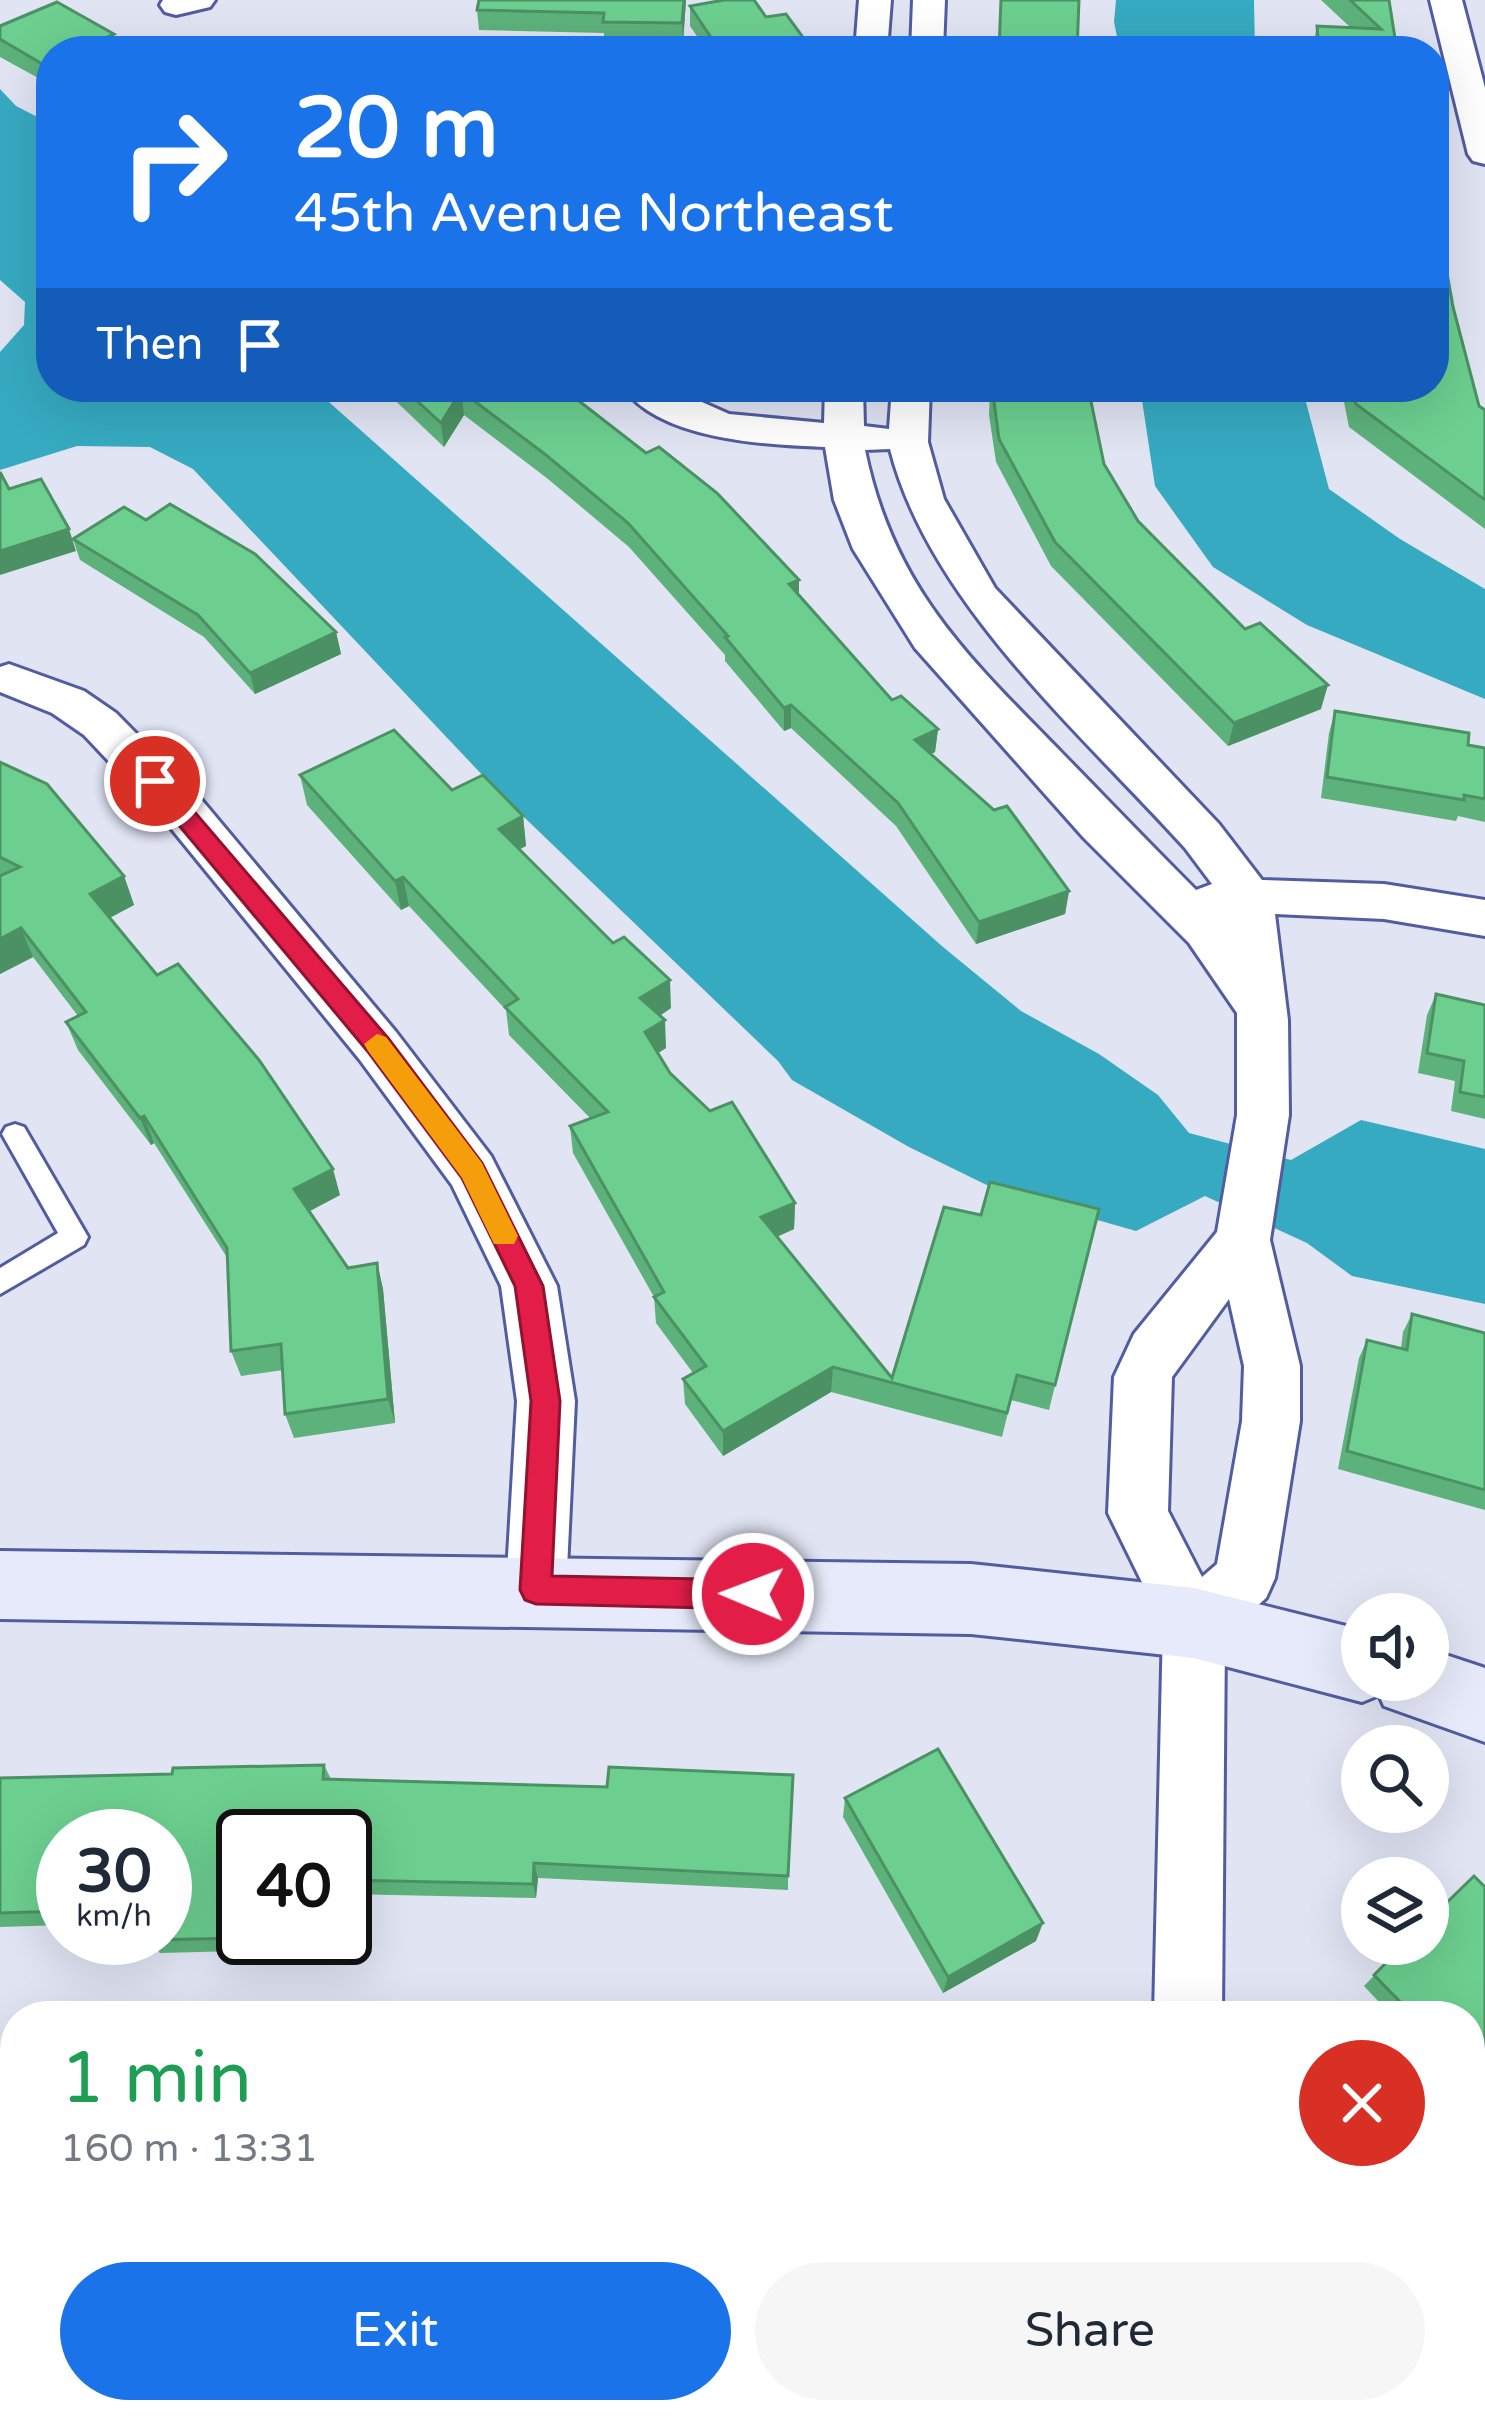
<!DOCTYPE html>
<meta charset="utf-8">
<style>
:root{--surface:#fff;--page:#f6f6f7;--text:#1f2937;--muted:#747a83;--accent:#1a73e8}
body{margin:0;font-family:"Varela Round",sans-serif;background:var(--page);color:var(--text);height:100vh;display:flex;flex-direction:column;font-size:45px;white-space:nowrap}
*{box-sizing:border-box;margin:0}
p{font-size:39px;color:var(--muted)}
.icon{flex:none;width:66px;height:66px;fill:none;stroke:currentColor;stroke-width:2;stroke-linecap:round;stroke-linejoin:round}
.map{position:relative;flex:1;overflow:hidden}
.details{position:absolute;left:0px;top:2001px;width:1485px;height:423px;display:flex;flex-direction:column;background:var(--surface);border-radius:48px 48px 0 0;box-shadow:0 12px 48px #0002}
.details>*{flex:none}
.banner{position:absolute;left:36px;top:36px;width:1413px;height:366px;border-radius:48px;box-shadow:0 12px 48px #0002;background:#1a73e8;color:#fff;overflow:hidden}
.controls{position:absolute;left:1341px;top:1593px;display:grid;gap:24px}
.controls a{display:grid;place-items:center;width:108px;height:108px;border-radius:50%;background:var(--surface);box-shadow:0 12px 48px #0002;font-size:60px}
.speed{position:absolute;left:36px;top:1809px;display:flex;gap:24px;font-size:60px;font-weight:700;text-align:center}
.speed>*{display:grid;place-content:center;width:156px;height:156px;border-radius:50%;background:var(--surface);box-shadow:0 12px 48px #0002;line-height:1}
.speed small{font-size:30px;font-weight:400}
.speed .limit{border:6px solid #111;border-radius:18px;background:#fff;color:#111}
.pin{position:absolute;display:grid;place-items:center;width:102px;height:102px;color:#fff;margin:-51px;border:6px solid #fff;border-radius:50%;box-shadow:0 3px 12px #0007}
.me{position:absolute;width:132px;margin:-66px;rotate:271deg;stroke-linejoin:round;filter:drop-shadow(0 0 9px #0008)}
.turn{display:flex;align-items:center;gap:42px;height:252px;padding:0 60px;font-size:54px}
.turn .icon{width:156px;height:156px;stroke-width:2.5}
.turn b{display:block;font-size:84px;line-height:102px}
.then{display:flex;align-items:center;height:114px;padding:0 60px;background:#0003;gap:24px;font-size:45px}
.round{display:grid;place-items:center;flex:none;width:126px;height:126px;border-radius:63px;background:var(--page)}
.overview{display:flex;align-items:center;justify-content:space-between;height:204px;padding:0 60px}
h1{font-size:72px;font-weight:600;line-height:90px;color:#1e9e55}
.action{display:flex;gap:24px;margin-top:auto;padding:24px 60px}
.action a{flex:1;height:138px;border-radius:72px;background:var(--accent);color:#fff;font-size:48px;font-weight:600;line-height:138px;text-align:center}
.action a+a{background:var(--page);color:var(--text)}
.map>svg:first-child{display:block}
.water{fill:#36aac1}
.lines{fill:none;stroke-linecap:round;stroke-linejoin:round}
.lane-casing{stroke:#515d9f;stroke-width:6}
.street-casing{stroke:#515d9f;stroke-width:6}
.secondary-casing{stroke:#515d9f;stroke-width:6}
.lane{fill:#fff;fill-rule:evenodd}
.street{fill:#fff;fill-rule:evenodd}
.secondary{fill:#e6eafa;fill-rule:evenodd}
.wall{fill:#5db27b}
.shaded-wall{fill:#4c9164}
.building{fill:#6ccf8f;stroke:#4c9164;stroke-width:3}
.route{fill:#e11d48;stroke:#92132f;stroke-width:3}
.slow{fill:#f59e0b}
</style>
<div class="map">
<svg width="1485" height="2423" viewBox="0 0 1485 2423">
<rect width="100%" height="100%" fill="#e0e4f3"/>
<g class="water">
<polygon points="1116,0 1254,0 1255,51 1120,51 1114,22"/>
<polygon points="0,89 16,106 51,124 51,387 312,387 943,947 1021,1011 1099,1054 1158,1095 1189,1133 1291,1160 1361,1120 1485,1149 1485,1304 1352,1276 1307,1243 1205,1196 1136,1231 1003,1193 909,1147 792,1080 778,1061 504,798 193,469 150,447 77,446 0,470 0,352 24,325 25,302 0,280"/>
<polygon points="1140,387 1302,387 1329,489 1400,539 1485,589 1485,699 1307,625 1213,567 1155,486"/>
</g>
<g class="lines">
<defs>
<polygon id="lane" points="15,1124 24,1127 88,1237 84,1245 0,1294 0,1268 58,1233 2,1134 6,1127"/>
<g id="street">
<polygon points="163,0 215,0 210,7 176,15 165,12 160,5"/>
<polygon points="859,0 891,0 887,51 855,51"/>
<polygon points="913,0 945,0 943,51 911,51"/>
<polygon points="1430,0 1462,0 1485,88 1485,164 1473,161 1468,154"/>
<path d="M623,387H668L729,414L824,423L825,387H863L864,426L889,429L892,387H930L928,442L944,499L995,588L1219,824L1262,880L1384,884L1485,900V936L1384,919L1275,914L1288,1020L1289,1115L1270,1240L1300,1366V1421L1275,1578L1266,1598L1225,1635L1222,2016H1154L1163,1625L1108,1513L1114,1377L1134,1334L1217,1232L1237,1115V1013L1189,943L1084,838L915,648L853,549L834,500L825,447C767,445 659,440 623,387ZM890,449C929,602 1080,732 1185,848L1212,884L1196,890C1150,844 1106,798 1061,752C967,656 893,587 865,450ZM1229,1299L1244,1366L1242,1421L1217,1564L1202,1577L1168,1511L1172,1377Z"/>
<polygon points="9,664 84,691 116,713 200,798 396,1032 491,1156 557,1286 575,1401 566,1590 558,1610 536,1618 514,1610 506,1590 517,1401 501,1286 452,1185 360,1060 166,822 84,735 52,713 0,692 0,667"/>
<polygon points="1118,2409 1194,2409 1188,2423 1112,2423"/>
</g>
<polygon id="secondary" points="0,1551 971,1564 1194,1588 1362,1630 1362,1680 1428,1680 1428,1649 1485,1668 1485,1742 1384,1706 1379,1695 1362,1702 1194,1658 971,1634 0,1619"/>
</defs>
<use href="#lane" class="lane-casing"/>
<use href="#street" class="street-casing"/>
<use href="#secondary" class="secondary-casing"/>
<use href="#lane" class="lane"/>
<use href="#street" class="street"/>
<use href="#secondary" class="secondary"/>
</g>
<g class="wall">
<polygon points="686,0 683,43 604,42 604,33 479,30 477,10"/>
<polygon points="1321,0 1389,0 1397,51 1312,51 1317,26 1350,27"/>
<polygon points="690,6 766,17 804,51 707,51 690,26"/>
<polygon points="0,26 51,51 51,85 0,57"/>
<polygon points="1436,233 1453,307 1479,406 1485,410 1485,529 1349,427 1341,387 1434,387"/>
<polygon points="381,387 561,387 799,580 799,595 892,700 938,729 935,752 931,754 1069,891 1065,914 976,944 896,826 791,728 784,731 725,661 725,655 629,547 548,479 464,415 444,447"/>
<polygon points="990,387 1088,387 1104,464 1138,521 1321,709 1228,746 1051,566 996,462 989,415"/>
<polygon points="73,539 336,632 341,654 255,694 204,637 80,560"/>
<polygon points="1335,711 1485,748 1485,822 1458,816 1456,821 1321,798 1329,733"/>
<polygon points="0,762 124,876 134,905 110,918 340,1195 310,1211 348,1268 377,1263 383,1289 395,1423 294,1438 285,1414 283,1370 241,1376 231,1351 228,1259 154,1143 151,1145 78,1050 66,1022 78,1016 33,957 0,974"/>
<polygon points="300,775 452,790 523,816 526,846 519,849 671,1008 660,1016 666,1048 658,1053 670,1073 795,1203 794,1229 777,1237 892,1378 981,1215 1099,1209 1049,1410 1011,1400 1002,1437 831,1392 723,1456 685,1404 683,1379 693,1373 656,1323 654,1297 573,1153 570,1126 590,1118 509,1035 506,1010 409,906 401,910 307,805"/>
<polygon points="1436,994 1485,1005 1485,1119 1451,1111 1455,1081 1418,1073 1427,1015"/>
<polygon points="1412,1314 1485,1333 1485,1510 1338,1469 1359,1358 1367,1340 1401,1348 1403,1332"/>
<polygon points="324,1765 331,1779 788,1876 788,1890 538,1878 536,1898 345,1894 345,1836 243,1938 317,1938 316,1949 160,1953 149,1940 165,1836 63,1836 63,1925 0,1927 0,1778 172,1774"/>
<polygon points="845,1798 1036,1941 943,1993 843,1817"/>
<polygon points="1485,1887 1485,2113 1470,2097 1470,2016 1392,2016 1364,1986 1405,1944"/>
<polygon points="1470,2183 1485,2186 1485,2379 1470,2377"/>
<polygon points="0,2209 15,2210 15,2389 0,2389"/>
<polygon points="430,2409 504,2409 504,2414"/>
</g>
<g class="shaded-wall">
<polygon points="684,0 686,0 683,43 682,23"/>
<polygon points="114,34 118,51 76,51"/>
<polygon points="51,62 51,85 50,86 44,65"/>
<polygon points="461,391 464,415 444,447 441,423"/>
<polygon points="69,529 76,551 0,575 0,551"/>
<polygon points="799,580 799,604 789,584"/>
<polygon points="336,632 341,654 255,694 250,673"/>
<polygon points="1328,685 1321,709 1228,746 1234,723"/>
<polygon points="791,705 791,728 784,731 784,708"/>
<polygon points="938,729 935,752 913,763 915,740"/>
<polygon points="523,816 526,846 503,858 499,829"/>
<polygon points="124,876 134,905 101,922 90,894"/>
<polygon points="403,877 409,906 401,910 395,881"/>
<polygon points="1069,891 1065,914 976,944 979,922"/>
<polygon points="21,928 33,957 0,974 0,939"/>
<polygon points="670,980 671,1008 642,1026 640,998"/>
<polygon points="665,1020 666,1048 647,1060 645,1032"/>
<polygon points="144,1116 154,1143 151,1145 140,1118"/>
<polygon points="333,1169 340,1195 302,1215 294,1189"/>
<polygon points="795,1203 794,1229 760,1244 761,1217"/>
<polygon points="377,1263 383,1289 395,1423 388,1399"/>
<polygon points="833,1367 831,1392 723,1456 723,1431"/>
<polygon points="534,1863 538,1878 536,1898 533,1884"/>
<polygon points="1043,1923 1036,1941 943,1993 948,1977"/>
</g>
<g class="building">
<polygon points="479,0 684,0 682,23 603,22 604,13 477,10"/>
<polygon points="724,0 754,0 766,17 786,14 805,40 802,51 720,51 690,6"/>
<polygon points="1001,0 1079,0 1077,51 999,51"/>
<polygon points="1350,0 1389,0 1397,51 1319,51 1317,26 1381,29"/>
<polygon points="57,2 114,34 76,51 51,51 51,62 44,65 0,39 0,26"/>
<polygon points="1434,220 1436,233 1440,233 1453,307 1479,406 1485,410 1485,500 1356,404 1352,387 1434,387"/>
<polygon points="402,387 561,387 646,453 659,447 717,493 799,580 789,584 892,700 901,696 938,729 915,740 994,810 1007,806 1069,891 979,922 898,803 791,705 784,708 725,637 728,636 628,523 546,455 461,391 441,423"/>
<polygon points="992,387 1088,387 1104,464 1138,521 1245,629 1260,623 1328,685 1234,723 1055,542 999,439"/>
<polygon points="0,472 9,489 41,479 69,529 0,551"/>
<polygon points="170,504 255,554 336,632 250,673 198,615 73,539 124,507 146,520"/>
<polygon points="1335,711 1469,733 1468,745 1485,748 1485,799 1464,795 1464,800 1327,777"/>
<polygon points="394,730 452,790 483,775 523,816 499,829 613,943 624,937 670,980 640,998 665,1020 645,1032 670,1073 710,1111 732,1102 795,1203 761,1217 892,1378 944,1207 981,1215 990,1182 1099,1209 1055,1385 1017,1375 1007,1413 833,1367 723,1431 683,1379 706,1366 654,1297 664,1292 570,1126 608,1112 505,1007 518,999 403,877 395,881 300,775"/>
<polygon points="0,762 47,784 124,876 90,894 157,975 178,964 259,1060 333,1169 294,1189 348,1268 377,1263 388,1399 285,1414 281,1344 231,1351 227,1248 144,1116 140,1118 66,1022 86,1012 21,928 0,939 0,876 20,867 0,857"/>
<polygon points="1436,994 1485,1005 1485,1097 1460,1092 1464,1061 1427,1053"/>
<polygon points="1412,1314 1485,1333 1485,1490 1347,1451 1367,1340 1407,1350"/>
<polygon points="938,1749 1043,1923 948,1977 845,1798"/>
<polygon points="324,1765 323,1779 607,1787 609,1767 793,1775 788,1876 534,1863 533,1884 345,1880 345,1836 243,1836 243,1938 149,1940 149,1938 165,1938 165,1836 63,1836 63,1911 0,1913 0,1778 172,1774 173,1768"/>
<polygon points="1474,1876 1485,1887 1485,2090 1470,2074 1470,2016 1414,2016 1374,1975 1405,1944 1428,1944 1428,1921"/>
<polygon points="1470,2183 1485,2186 1485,2372 1470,2370"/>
<polygon points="0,2209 15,2210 15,2372 13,2383 0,2383"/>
</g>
<polygon class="route" points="155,773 163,775 388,1038 482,1163 543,1286 560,1401 552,1576 753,1580 764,1584 769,1594 764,1605 753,1609 536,1604 525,1600 520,1590 531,1401 515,1286 462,1178 369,1053 147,787 143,781"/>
<polygon class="slow" points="377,1034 386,1037 482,1163 518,1236 514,1244 494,1244 462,1178 368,1051 364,1044"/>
</svg>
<div class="controls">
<a><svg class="icon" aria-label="sound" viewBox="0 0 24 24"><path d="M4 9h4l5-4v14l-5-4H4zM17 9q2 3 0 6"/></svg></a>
<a><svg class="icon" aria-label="search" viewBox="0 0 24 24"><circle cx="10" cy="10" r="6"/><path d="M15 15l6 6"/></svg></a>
<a><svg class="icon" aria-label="layers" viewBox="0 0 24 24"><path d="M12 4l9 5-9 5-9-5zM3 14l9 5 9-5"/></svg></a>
</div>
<div class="speed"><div>30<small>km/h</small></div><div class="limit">40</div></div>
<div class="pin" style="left:155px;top:781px;background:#d93025"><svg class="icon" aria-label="arrive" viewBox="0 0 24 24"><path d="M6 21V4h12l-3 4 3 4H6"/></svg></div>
<svg class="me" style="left:753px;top:1594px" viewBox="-20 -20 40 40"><circle r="17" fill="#e11d48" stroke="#fff" stroke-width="3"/><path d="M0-11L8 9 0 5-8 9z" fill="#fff"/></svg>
<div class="banner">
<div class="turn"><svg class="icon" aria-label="right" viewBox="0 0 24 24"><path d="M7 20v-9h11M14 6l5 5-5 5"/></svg><div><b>20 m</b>45th Avenue Northeast</div></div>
<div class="then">Then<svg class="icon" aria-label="arrive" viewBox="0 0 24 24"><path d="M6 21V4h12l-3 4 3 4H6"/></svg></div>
</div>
<section class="details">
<div class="overview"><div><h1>1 min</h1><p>160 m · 13:31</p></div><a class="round" style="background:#d93025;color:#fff"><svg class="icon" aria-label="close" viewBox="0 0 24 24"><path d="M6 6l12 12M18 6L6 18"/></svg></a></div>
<div class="action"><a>Exit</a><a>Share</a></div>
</section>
</div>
